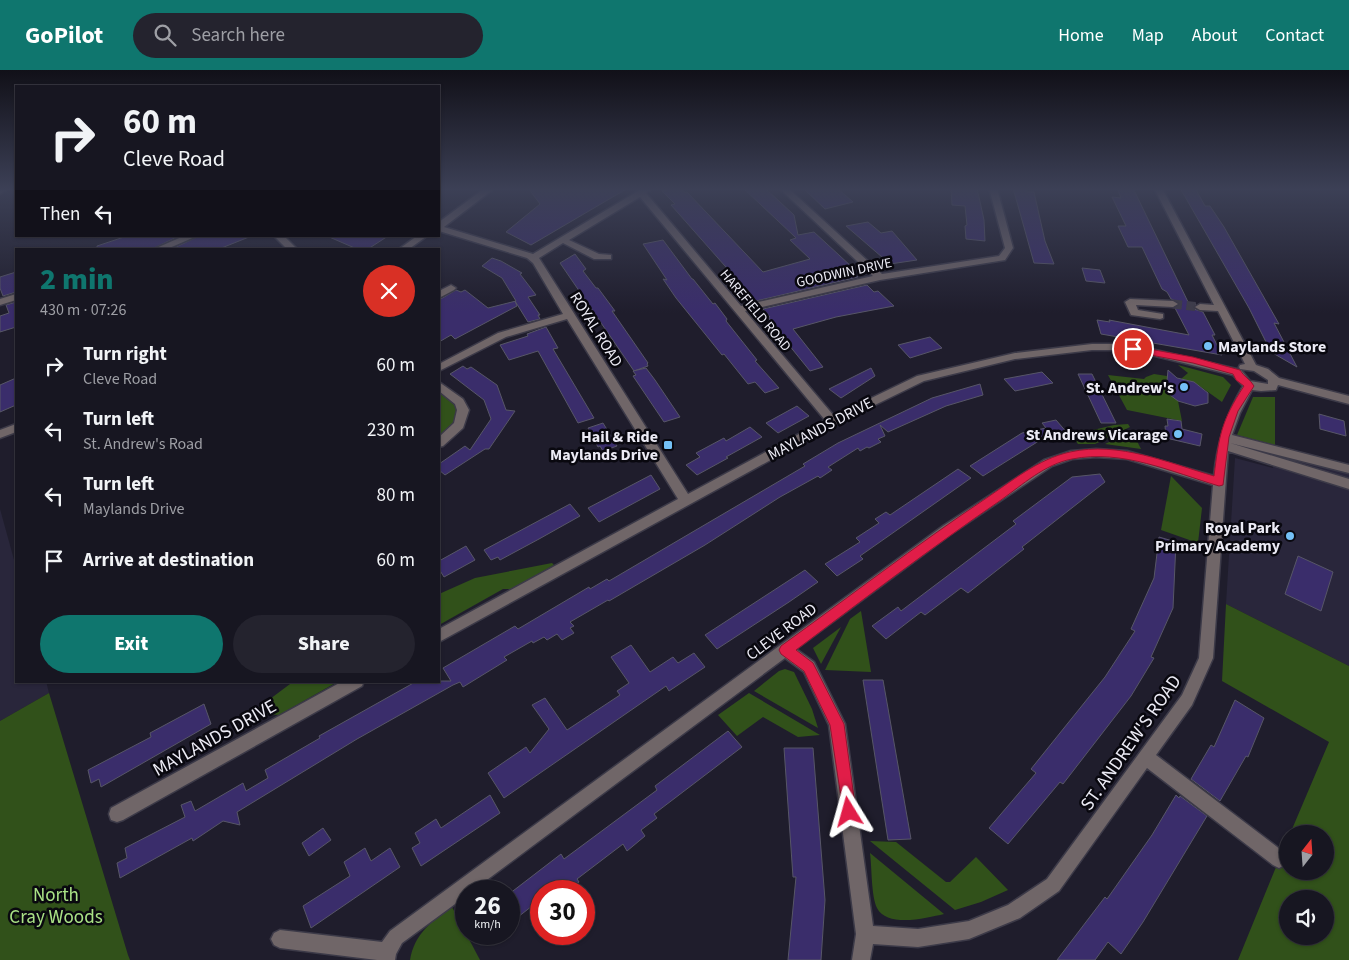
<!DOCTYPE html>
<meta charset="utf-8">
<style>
:root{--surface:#171621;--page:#24232e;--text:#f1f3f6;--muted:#9e9fa5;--line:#36353f;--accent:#0f766e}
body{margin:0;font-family:"Source Sans 3",sans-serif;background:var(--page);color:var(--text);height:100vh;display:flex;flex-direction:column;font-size:19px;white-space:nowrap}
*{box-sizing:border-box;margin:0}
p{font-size:16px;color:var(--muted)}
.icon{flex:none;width:28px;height:28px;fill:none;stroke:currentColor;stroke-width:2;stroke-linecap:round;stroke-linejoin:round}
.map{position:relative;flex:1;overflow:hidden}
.panel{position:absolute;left:15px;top:178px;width:425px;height:435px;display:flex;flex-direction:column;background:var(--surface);border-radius:0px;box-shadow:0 1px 4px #0004,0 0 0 1px var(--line)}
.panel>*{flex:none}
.guide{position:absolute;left:15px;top:15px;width:425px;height:152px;border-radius:0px;box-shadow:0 1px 4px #0004,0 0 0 1px var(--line);background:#171621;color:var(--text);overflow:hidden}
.needle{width:32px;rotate:17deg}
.tools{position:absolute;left:1279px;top:755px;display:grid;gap:10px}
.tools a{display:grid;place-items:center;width:55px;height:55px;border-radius:50%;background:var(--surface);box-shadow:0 1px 4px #0004,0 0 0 1px var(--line);font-size:25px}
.speed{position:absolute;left:455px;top:810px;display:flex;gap:10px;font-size:25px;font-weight:700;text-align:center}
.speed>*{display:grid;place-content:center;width:65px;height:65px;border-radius:50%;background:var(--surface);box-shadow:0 1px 4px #0004,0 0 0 1px var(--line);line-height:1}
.speed small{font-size:12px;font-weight:400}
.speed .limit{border:8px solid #d22;background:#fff;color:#111}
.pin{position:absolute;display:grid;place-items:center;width:42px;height:42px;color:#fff;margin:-21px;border:2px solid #fff;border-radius:50%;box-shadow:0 1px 5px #0007}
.me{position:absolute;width:55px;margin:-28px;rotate:352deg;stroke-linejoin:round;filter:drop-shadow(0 0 4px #0008)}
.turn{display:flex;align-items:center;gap:18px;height:105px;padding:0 25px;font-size:22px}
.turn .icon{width:65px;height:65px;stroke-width:2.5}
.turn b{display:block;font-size:35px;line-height:42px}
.then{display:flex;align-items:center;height:48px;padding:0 25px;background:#0003;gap:10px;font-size:19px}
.round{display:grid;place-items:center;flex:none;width:52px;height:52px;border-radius:26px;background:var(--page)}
.headline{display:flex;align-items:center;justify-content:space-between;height:85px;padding:0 25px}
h1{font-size:30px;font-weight:800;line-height:38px;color:var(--accent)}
.action{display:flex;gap:10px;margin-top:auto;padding:10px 25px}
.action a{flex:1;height:58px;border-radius:30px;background:var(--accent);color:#fff;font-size:20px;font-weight:800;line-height:58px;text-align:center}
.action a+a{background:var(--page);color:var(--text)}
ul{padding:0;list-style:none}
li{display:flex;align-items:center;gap:15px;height:65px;padding:0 25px}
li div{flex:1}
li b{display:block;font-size:19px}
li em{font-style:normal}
header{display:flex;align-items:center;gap:30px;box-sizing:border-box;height:70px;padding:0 25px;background:var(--accent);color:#fff}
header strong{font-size:24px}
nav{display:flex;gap:28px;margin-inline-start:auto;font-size:18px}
.search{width:350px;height:45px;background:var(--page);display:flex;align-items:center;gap:12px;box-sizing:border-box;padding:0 18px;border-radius:28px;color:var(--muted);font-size:19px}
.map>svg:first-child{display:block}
.built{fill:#29263b}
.green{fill:#31511a;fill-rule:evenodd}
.building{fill:#3a2d6b;stroke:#575667}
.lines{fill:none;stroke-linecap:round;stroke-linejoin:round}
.minor-tunnel{stroke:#3e3c4a;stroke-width:9;stroke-dasharray:9 4.5;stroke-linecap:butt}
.minor-casing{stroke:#3c3a48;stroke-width:3}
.minor{fill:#706668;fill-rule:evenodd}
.route{fill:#e11d48;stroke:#92132f}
.poi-dot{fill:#74c0f6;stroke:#09080f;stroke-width:2}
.labels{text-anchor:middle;stroke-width:5;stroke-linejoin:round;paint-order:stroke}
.far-street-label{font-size:14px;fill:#ecebf5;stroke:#09080f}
.street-label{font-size:16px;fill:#ecebf5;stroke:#09080f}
.poi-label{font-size:16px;font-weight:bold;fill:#ecebf5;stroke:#09080f;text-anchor:end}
.near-street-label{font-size:19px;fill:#ecebf5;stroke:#09080f}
.near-park-label{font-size:19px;fill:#aae286;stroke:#09080f}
</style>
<header>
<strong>GoPilot</strong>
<div class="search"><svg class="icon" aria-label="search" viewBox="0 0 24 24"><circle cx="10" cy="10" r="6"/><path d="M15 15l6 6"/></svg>Search here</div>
<nav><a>Home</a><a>Map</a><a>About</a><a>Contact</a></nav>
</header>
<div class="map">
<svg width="1349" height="890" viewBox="0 0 1349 890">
<rect width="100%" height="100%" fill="#1f1d2c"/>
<g class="built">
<polygon points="1275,375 1349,394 1349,596 1226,534 1235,388 1273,398"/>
<polygon points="0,439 16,497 16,611 46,611 49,623 0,651"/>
</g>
<g class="green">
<polygon points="1178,295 1223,307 1231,315 1222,332 1194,312 1181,309 1188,303"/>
<polygon points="1154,304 1167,306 1172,311 1166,322 1178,331 1182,351 1127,340 1108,305 1144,309 1146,307"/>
<path d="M439,321L457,337C458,352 450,359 439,368Z"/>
<polygon points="1253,327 1275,327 1275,375 1237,365"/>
<polygon points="1128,354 1130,357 1095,374 1078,374 1072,365 1114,355"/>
<polygon points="1132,361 1141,379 1105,374"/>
<polygon points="1171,406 1202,438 1198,473 1161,460"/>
<polygon points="552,493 554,495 511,519 503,519 439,555 439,524 475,508"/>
<path d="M1226,534L1349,596V890H1238L1287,770L1288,801H1325V764H1290L1329,672L1222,611ZM1288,829H1325V866H1288Z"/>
<polygon points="861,541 871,602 825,600 850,549"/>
<polygon points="841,557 821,594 813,578"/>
<polygon points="785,599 794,602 812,639 818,658 754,621 779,601"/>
<polygon points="294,611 339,611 279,645 264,644 242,650"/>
<polygon points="49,623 128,885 130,890 0,890 0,651"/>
<polygon points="749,623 820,665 798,667 763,647 737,666 718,645"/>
<polygon points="870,771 896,772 946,812 950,812 976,787 1008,820 981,832 955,840"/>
<path d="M870,783L944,844C927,848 887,858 877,838C871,825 872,798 870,783Z"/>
<path d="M452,837L480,890H410C414,864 432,851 452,837Z"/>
</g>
<g class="building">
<polygon points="528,118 628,118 531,175 506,162 540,134"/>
<polygon points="675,118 681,118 685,123 687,122 763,202 810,189 790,170 796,168 794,166 743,118 765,118 794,145 798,165 814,162 852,197 856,202 853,202 858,207 756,231 671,135 675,134 662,121"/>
<polygon points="803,118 837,118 853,132 825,139"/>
<polygon points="951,118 977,118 984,150 985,171 966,169 965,156 967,155 965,136 952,135"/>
<polygon points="1013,118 1026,118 1027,122 1034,122 1045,171 1054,194 1034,193"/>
<polygon points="1117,118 1133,118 1189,234 1196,234 1193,236 1194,239 1203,242 1215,265 1212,265 1222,285 1101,264 1097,250 1110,252 1109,250 1189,265 1175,238 1180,233 1171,229 1167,222 1162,219 1142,177 1128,177 1118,156 1126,156 1112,127 1121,128"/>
<polygon points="1180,118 1195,118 1205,136 1210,136 1224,157 1279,254 1274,253 1297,297 1271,282 1249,238"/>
<polygon points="868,152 881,163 892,161 917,190 890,194 846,156"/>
<polygon points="127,166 179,166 152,179 97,179 97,176"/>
<polygon points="199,166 249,166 249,167 219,179 172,179"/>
<polygon points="327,166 388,166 368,179 357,179"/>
<polygon points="663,170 692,209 693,209 713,234 715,233 727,249 726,251 757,290 755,291 779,318 765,323 755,312 748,314 724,284 722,285 676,228 663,209 667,210 643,174"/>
<polygon points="575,184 586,199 583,201 596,218 598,218 615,241 612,241 648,293 647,294 648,296 634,301 560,193"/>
<polygon points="492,188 501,191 522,203 520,204 536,225 528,227 540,245 538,245 540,249 528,252 515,231 517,236 455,269 451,265 439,272 439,230 456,220 461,222 465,220 488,238 516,231 502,208 482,196"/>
<polygon points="1082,198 1100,200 1105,213 1086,211"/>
<polygon points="16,202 16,222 3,226 0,218 0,207"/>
<polygon points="867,215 874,222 878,221 894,236 836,247 793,259 823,297 810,301 776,259 768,247 770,247 763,239"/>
<polygon points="16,232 16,257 0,262 0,246 9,243 6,235"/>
<polygon points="546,257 558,278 553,279 594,348 578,353 538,281 509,290 500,275 528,266 527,264"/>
<polygon points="930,267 942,278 910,288 898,275"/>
<polygon points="463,296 467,299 471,297 497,315 506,340 515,341 489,379 485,379 445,405 439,400 439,394 465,376 470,380 491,349 484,330 450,304"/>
<polygon points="646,298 655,310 680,347 664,352 633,306 636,305 633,301"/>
<polygon points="871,298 875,306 841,328 829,319"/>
<polygon points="1168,300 1177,308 1194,312 1208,323 1208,333 1195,336 1178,331 1166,322"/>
<polygon points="1042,302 1053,313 1015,321 1004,309"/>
<polygon points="1078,304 1092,304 1116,353 1101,353"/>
<polygon points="16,308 16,335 0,342 0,315"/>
<polygon points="980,314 983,325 946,336 888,362 880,355 885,366 878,369 881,372 869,378 867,377 860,381 858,378 828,397 832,400 820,408 818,406 780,427 705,475 609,531 608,530 570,552 574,556 570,558 574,563 562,570 557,564 547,570 544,567 533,573 532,571 504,587 507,590 463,617 460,612 453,615 357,669 237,742 240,755 223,751 193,771 192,768 120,808 117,793 127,788 125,778 185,747 181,735 191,731 195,741 243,713 246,721 268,708 265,700 320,668 319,666 417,611 451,611 443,598 515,556 518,559 589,517 590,519 607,509 609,511 805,396 803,394 838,373 932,328"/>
<polygon points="797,336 809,346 778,363 766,353"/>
<polygon points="1319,344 1344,351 1346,366 1320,359"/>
<polygon points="1167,349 1181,351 1182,359 1202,364 1200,376 1166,368 1165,356 1168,356"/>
<polygon points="1056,350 1069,365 1053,368 1050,364 983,406 970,396 1022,363 1046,358 1042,353"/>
<polygon points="603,353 617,376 603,381 600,376 598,377 588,358"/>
<polygon points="750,357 762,367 726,387 728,388 697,405 686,395 700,387 696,383 724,368 726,371"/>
<polygon points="958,399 971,408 860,486 863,489 837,506 825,494 860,472 856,468 879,453 875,449 886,442 890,445"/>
<polygon points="1100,404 1105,412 1022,477 1024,479 968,523 961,518 925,545 921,542 886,569 872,556 898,537 901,541 1016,454 1013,451 1072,407"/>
<polygon points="651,405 660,419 599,452 588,438"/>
<polygon points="570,434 580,446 539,469 500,490 498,487 491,490 484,480"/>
<polygon points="1159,467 1176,472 1173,538 1151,587 1154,588 1131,626 1063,714 1060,712 1008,774 989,758 1036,703 1031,699 1105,607 1135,561 1131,559 1154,508"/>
<polygon points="466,476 475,490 444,507 439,499 439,491"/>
<polygon points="1298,486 1333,502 1321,541 1285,524"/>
<polygon points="805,500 818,512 789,532 717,579 705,565"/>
<polygon points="631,575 650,602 673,587 678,593 694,583 705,597 669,621 666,616 504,728 488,703 526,677 530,683 549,659 532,635 545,628 567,660 620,625 617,621 629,613 611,587"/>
<polygon points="863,610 883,610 911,769 888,770"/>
<polygon points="1235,630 1264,648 1248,687 1246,686 1220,731 1191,709 1211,675 1214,677"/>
<polygon points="204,634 211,654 101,717 99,709 91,713 88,700 151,667 150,663"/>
<polygon points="728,661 742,677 654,744 657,748 641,760 645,766 627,781 623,774 577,809 579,812 567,821 541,821 541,829 509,854 509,824 561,784 564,789 591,769 657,720 655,716"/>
<polygon points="784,678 813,678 825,830 821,890 788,890 796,807 793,807"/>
<polygon points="490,725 500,743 421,796 412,778 420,773 415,763 436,749 441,758"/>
<polygon points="1176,725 1179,728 1180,726 1207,746 1143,852 1121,884 1108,872 1095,890 1057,890 1105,827 1107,829 1152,765"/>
<polygon points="323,758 331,770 309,786 302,773"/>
<polygon points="365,778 371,791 390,778 400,797 311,858 303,836 350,806 344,792"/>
</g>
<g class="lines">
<polyline class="minor-tunnel" points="1173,234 1200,237"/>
<defs>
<g id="minor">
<polygon points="0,118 10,118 0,124"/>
<path d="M485,118H495L444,157L533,184L643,118H653L646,123L741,236L873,206L779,118H788L882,204L999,186L1005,178L989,118H997L1013,178L1005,190L880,210L745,241L834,346L917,306L1015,283L1092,274H1114L1151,279L1241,300L1250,311L1268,314V310L1254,301L1240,299L1239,297L1240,295L1245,294L1218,241L1200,240L1195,237L1200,234L1214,235L1154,118H1162L1256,295L1268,299L1279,308L1349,326V334L1278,315L1276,320L1261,321L1252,320L1240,343L1232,365L1349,395V403L1230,373L1349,409V419L1228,381L1213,588L1192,635L1156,685L1285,783L1288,789L1285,795L1279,798L1273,795L1147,698L1059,821L1020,848L969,869L918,877L873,874L870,890H852L856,864L829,655L804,602L785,588L472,821H466V826L402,873L396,884L395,890H377L280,878L274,875L271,869L274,863L280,860L382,872L390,861L943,456L1044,390L1071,381L1096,379L1127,381L1214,406C1217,373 1226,345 1243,316L1233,305L1151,285L1114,280H1092L1015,289L924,311L836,354L439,572V559L678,429L567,249L506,267L439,301V294L498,263L563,244L533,193L527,188L439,161V152ZM640,127L825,350L688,424L539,188L563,173L594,189H611V185L599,184L569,170ZM1096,387L1127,389L1213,415L1199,588L1182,625L1047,809L1008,835L969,851L918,859L873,856L845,654L814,592L796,579L951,464L1052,396L1072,389Z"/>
<polygon points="184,166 197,166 167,179 154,179"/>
<polygon points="274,166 284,166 297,179 287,179"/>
<polygon points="417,166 427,166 409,179 399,179"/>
<polygon points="451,215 456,218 454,220 439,228 439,221"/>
<polygon points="16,224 16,230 0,235 0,229"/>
<polygon points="1130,229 1173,231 1178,234 1173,237 1136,235 1138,240 1163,244 1163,248 1160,249 1131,245 1125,232"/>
<polygon points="439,312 463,329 469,340 463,358 443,376 439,377 439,367 454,353 457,340 455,334 439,321"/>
<polygon points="16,354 16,362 0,368 0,360"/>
<polygon points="343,611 364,611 362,616 123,750 117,752 111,750 109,744 111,738"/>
</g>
</defs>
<use href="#minor" class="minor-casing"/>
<use href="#minor" class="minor"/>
</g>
<linearGradient id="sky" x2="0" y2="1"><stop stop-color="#111018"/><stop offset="0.49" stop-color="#3c4056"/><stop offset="1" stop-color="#3c4056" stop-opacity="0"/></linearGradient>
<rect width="1349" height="243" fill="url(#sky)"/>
<path class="route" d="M1133,276L1193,287L1240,300C1244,307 1250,309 1254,316L1238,341L1229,367L1223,415L1219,416C1172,402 1122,379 1072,389C1045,394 1022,415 1001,430C931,478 864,529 796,580L813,593L844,654L856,742L854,747L849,749L844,747L830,655L804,601L781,584L779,580L781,576C849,527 915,476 985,429C1012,411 1038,389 1070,382C1119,371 1169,393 1214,406C1219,366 1221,351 1244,316L1236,310L1233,304L1193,293L1129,281L1128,279Z"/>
<g class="poi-dot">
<circle cx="1208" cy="276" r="5"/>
<circle cx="1184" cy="317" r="5"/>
<circle cx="1178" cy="364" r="5"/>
<rect x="663" y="370" width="10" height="10" rx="2.5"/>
<circle cx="1290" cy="466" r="5"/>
</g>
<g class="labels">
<g class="far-street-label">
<text transform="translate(844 202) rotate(-12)" y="5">GOODWIN DRIVE</text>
<text transform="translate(756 240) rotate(50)" y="5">HAREFIELD ROAD</text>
</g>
<g class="street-label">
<text transform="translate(597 259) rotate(58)" y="6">ROYAL ROAD</text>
<text transform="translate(820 358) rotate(-28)" y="6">MAYLANDS DRIVE</text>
<text transform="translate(781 561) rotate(-37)" y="6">CLEVE ROAD</text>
</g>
<g class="poi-label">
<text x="1218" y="282" text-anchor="start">Maylands Store</text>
<text x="1174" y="323">St. Andrew's</text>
<text x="1168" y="370">St Andrews Vicarage</text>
<text x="658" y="372">Hail &amp; Ride<tspan x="658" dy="18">Maylands Drive</tspan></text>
<text x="1280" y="463">Royal Park<tspan x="1280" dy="18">Primary Academy</tspan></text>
</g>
<g class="near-street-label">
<text transform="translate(214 667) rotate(-29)" y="7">MAYLANDS DRIVE</text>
<text transform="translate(1130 672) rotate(-55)" y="7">ST. ANDREW'S ROAD</text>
</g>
<g class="near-park-label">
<text x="56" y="831">North<tspan x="56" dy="22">Cray Woods</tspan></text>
</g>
</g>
</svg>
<div class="tools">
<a><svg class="needle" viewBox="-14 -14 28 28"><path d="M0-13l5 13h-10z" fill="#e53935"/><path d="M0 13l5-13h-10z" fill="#9e9fa5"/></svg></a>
<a><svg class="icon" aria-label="sound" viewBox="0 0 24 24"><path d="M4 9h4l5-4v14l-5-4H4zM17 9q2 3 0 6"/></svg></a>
</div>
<div class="speed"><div>26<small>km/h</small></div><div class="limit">30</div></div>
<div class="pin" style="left:1133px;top:279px;background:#d93025"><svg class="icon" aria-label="arrive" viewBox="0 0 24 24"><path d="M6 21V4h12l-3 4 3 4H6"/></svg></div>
<svg class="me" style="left:849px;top:742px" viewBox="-20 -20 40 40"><path d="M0-17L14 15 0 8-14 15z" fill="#e11d48" stroke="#fff" stroke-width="4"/></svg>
<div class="guide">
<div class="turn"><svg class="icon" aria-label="right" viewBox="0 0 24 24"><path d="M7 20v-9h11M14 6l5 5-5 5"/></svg><div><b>60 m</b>Cleve Road</div></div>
<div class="then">Then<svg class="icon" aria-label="left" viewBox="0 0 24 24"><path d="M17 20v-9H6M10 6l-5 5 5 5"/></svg></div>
</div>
<section class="panel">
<div class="headline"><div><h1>2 min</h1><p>430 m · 07:26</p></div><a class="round" style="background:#d93025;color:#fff"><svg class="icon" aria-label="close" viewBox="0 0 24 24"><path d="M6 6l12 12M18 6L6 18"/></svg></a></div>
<ul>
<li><svg class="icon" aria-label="right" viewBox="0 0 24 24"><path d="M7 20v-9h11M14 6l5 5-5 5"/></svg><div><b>Turn right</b><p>Cleve Road</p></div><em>60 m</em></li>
<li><svg class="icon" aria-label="left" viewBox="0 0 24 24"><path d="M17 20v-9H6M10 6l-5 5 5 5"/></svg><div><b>Turn left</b><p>St. Andrew's Road</p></div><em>230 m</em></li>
<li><svg class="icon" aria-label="left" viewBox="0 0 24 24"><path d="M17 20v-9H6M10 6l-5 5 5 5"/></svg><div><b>Turn left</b><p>Maylands Drive</p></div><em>80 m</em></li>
<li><svg class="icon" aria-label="arrive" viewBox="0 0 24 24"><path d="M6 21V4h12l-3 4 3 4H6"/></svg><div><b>Arrive at destination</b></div><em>60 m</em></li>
</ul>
<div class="action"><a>Exit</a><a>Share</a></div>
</section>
</div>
